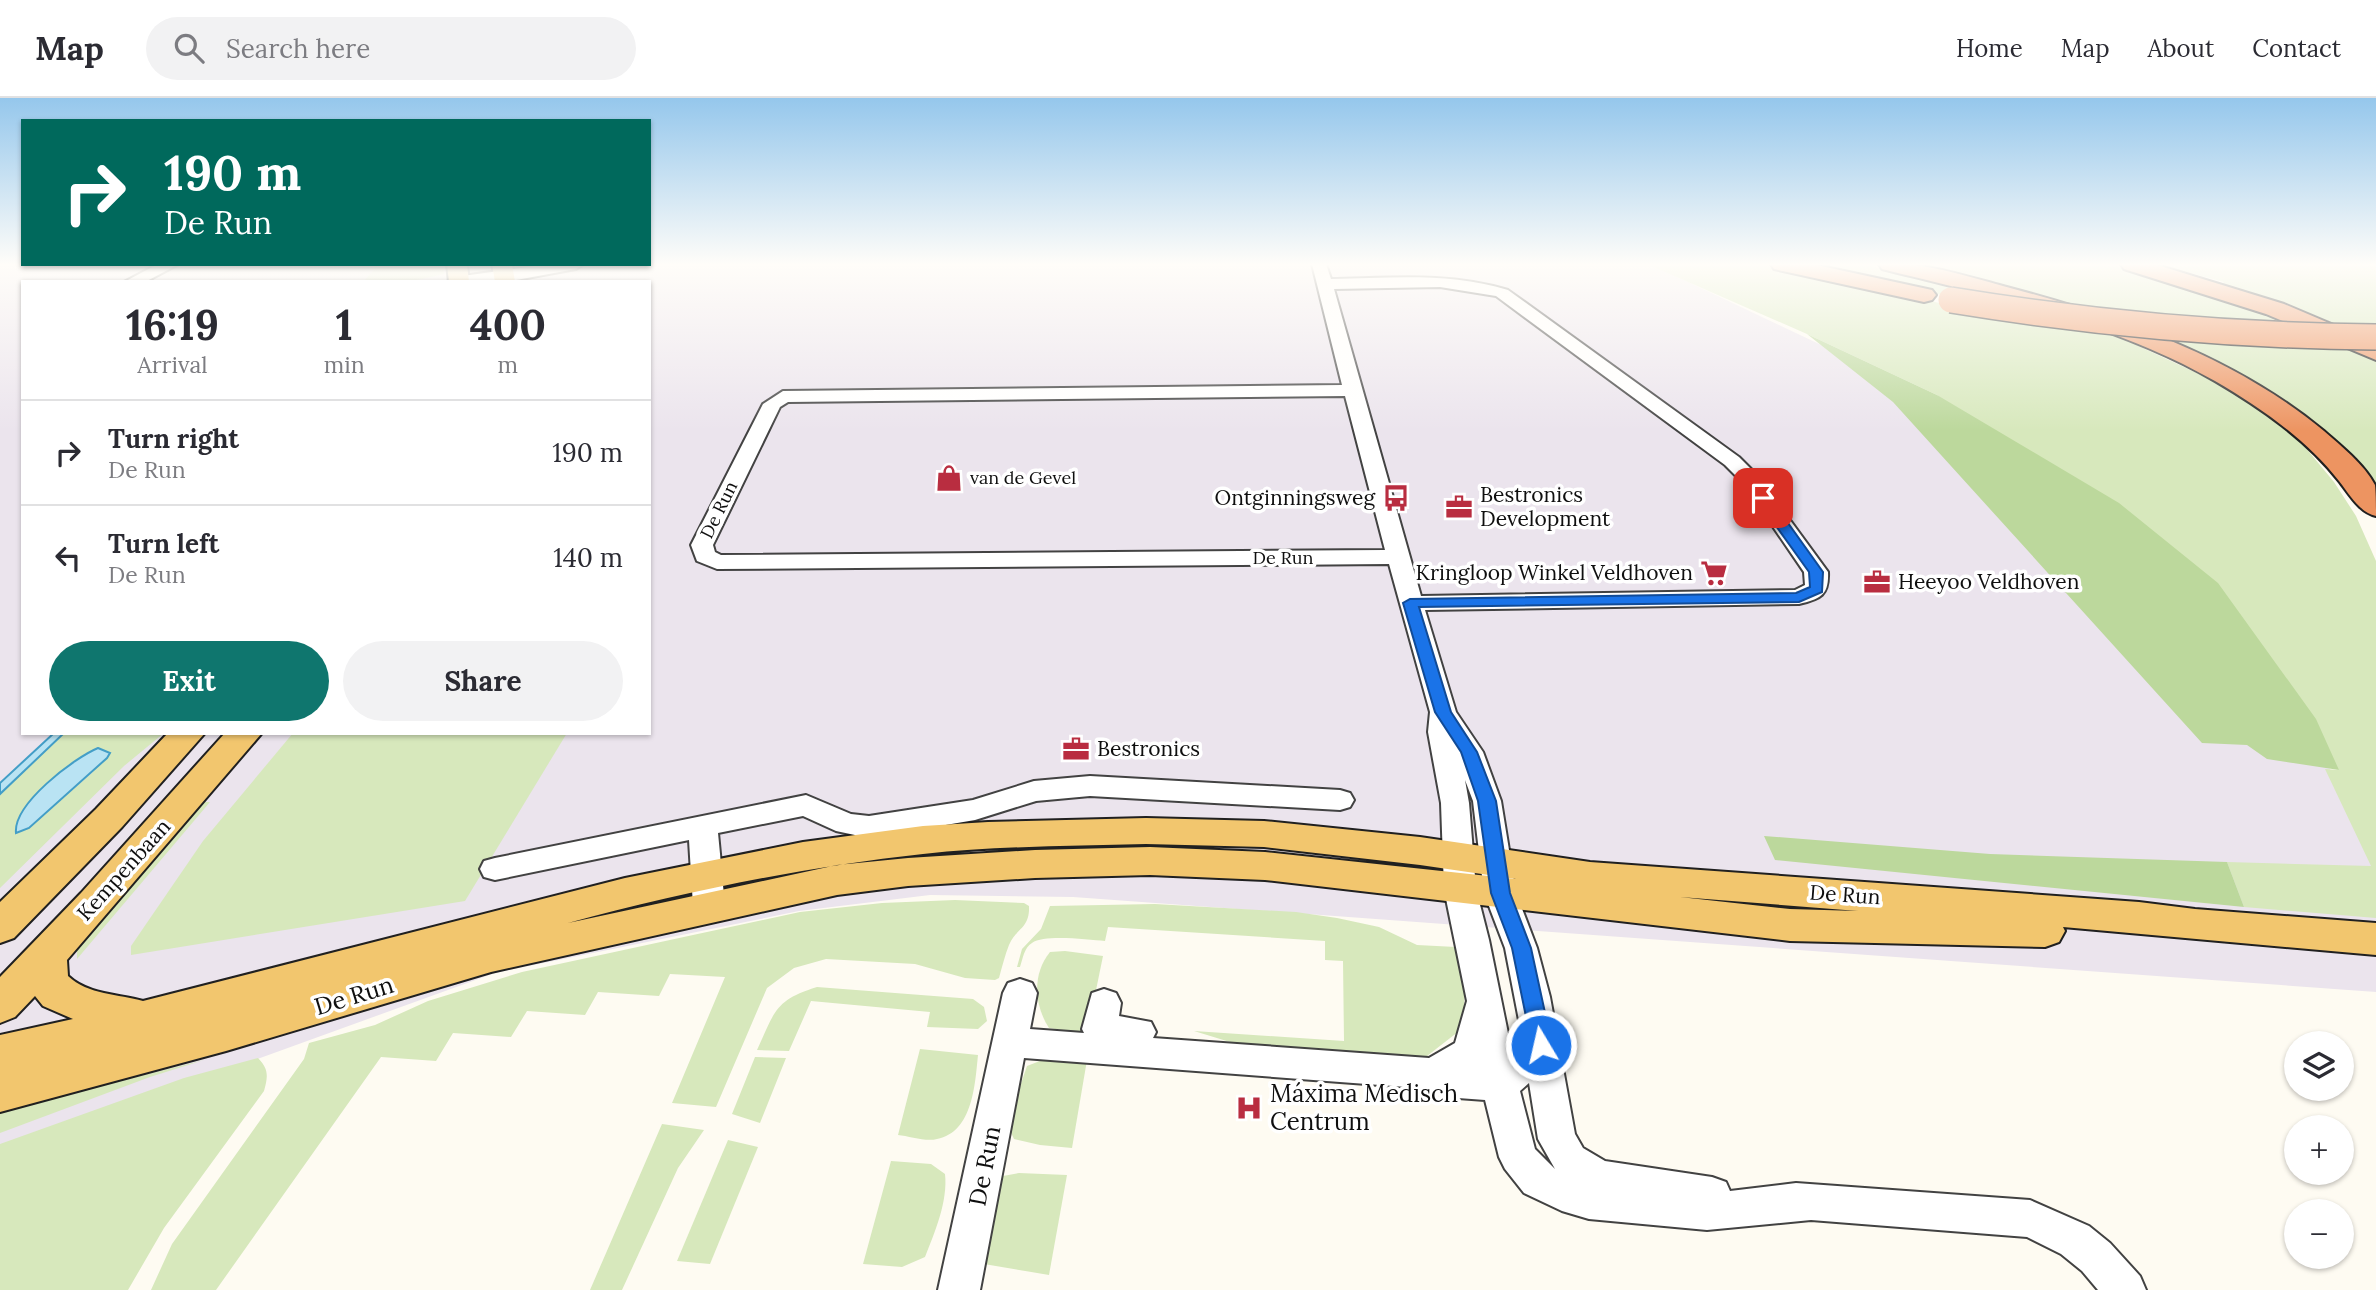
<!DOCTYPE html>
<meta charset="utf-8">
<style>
:root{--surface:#fff;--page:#f2f2f3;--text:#2b2b33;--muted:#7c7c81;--line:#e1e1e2;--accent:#0f766e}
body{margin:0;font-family:Lora,serif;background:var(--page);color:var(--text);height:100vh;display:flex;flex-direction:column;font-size:26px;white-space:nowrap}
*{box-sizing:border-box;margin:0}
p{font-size:23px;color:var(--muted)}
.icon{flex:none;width:38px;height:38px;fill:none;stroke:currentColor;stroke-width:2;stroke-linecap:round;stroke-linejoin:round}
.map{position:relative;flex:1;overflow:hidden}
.drawer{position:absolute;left:21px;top:182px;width:630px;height:455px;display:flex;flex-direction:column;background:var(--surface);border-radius:0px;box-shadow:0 2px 5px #0004}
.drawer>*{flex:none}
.guide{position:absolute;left:21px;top:21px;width:630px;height:147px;border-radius:0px;box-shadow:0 2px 5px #0004;background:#00695c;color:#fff;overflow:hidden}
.controls{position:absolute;left:2284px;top:933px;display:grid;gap:14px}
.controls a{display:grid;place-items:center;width:70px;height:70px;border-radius:50%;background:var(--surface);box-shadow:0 2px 5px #0004;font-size:35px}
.pin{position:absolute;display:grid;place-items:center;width:60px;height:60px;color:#fff;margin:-30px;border-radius:14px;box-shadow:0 4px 10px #0006}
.me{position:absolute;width:77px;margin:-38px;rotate:351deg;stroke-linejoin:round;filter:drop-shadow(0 0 5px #0008)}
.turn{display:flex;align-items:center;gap:24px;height:147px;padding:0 28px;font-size:32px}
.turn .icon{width:91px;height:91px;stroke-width:2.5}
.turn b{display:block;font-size:49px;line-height:60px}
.eta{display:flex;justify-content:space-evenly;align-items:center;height:119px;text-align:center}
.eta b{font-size:42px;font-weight:700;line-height:49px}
.action{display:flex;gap:14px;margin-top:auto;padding:14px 28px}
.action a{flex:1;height:80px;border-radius:42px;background:var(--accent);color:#fff;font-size:28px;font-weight:700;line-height:80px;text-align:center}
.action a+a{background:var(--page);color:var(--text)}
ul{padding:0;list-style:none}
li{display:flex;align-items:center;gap:21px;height:105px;padding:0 28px;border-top:2px solid var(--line)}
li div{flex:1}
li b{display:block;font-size:26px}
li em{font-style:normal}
header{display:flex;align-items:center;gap:42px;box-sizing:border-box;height:98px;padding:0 35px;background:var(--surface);border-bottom:2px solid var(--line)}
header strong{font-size:33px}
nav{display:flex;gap:38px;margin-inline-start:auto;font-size:24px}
.search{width:490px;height:63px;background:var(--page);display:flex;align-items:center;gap:18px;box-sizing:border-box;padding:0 24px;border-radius:38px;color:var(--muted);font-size:26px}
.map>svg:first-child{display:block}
.industrial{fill:#ebe4ed;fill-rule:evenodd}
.green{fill:#d7e8bc;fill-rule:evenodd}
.forest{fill:#bcd89c}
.water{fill:#b9e3f3;stroke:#439ec7;stroke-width:2}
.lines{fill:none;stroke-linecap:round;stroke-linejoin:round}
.minor-casing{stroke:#424242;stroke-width:4}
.major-casing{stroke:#202020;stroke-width:4}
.highway-casing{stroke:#202020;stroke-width:4}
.minor{fill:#fff;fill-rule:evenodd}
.major{fill:#f2c66e;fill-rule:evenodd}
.highway{fill:#ed9461;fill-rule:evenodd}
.highway-bridge-casing{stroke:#202020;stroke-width:28;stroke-linecap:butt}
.highway-bridge{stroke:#ed9461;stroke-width:25}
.route{fill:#1a73e8;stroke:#114b97;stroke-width:2}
.labels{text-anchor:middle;stroke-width:7;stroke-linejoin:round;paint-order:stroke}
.far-poi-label{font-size:18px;fill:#0f0f0f;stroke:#fff;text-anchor:start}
.far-street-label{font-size:18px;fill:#0f0f0f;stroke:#fff}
.poi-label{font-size:21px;fill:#0f0f0f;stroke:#fff;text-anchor:start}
.street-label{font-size:21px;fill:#0f0f0f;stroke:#fff}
.near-street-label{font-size:24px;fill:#0f0f0f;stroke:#fff}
.near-poi-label{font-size:24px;fill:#0f0f0f;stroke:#fff;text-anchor:start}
</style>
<header>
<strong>Map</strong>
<div class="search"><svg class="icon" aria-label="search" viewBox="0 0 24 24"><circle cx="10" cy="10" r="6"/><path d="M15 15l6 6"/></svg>Search here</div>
<nav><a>Home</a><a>Map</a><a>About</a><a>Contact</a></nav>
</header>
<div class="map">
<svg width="2376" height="1192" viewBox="0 0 2376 1192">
<rect width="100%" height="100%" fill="#fefbf2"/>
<path class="industrial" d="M0,166H1650L1895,282L2322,653L2376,775V894L1073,799L930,797L799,813L495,875L0,1054ZM23,184H649V635H23Z"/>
<g class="green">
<polygon points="379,166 442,166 444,176 408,184 363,184"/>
<polygon points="1647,166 1770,166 1948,207 2095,230 2119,239 2212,282 2244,301 2300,343 2334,384 2356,418 2376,463 2376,820 2244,809 2227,764 2371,768 2325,671 2339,672 1937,297 1807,236"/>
<polygon points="1791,166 1860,166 1904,175 2035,211 1898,190"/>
<polygon points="1900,166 2051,166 2126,169 2226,199 2301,230 2096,216"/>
<polygon points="2297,166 2376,166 2376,245 2317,218 2221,186 2224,184 2168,169"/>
<polygon points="2140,236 2347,247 2376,263 2376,389 2357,367"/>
<path d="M64,635H164L124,668L0,790V696ZM89,654L93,674L29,730L16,735C13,707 68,667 89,654Z"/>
<polygon points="293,635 567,635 465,803 131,857 131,848 203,743"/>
<polygon points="202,704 210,704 77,861 77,841"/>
<path d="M955,802L1024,805L1029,808C1030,831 1016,830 1009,847C1005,857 1002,869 999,880L995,882L965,880L915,866L826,861L794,870L767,890L716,1009L672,1005L725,879L670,876L659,898L598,894L585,917L527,913L511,939L453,935L436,963L381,959L216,1192H151L172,1146L304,961L309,945L375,927L428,903L522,874L693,837L800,814L882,805Z"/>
<path d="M1155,806L1296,814L1337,820L1379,829L1417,847L1456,849L1465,888L1463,930L1427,958L1383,961L1243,948L1194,933L1344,943L1343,863L1325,862V843L1108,829L1105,843C1088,842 1045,836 1032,845C1024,850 1023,860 1020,869H1017L1022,851L1041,831L1050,808Z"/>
<path d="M1065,853L1103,858L1087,936L1049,930C1034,907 1032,876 1050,854Z"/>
<path d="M817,889L973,901L984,909L987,923L978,931L927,929L930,914L811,903L789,953L757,952C775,913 775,902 817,889Z"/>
<path d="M920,951L978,957C975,986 973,1034 937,1041C926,1044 909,1038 898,1037Z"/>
<polygon points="755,959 786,960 760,1025 732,1016"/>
<polygon points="1050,959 1087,962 1072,1050 1040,1047 1014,1041 1007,1026 1027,968"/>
<path d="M258,960C269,971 268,979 264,993L164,1130L128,1192H0V1046L184,980Z"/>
<polygon points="204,962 150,979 0,1035 0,1007 100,988"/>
<polygon points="662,1026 704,1032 678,1070 622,1192 590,1192"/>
<polygon points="728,1042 758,1049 710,1166 677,1163"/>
<path d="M891,1063L931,1066L945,1076C948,1103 935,1134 925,1159L902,1169L863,1166Z"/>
<polygon points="1019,1075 1067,1077 1049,1177 984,1166 994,1091 1003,1078"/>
</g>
<g class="forest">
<polygon points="1807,236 1937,297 2119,405 2218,485 2316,621 2339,672 2267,661 2247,647 2202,645 1893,304"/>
<polygon points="1764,738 1990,756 2227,764 2244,809 1775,762"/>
</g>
<g class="water">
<polygon points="54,635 64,635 0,696 0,685"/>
<path d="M98,650L110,655L107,660L29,730L16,735C13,706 74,660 98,650Z"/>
</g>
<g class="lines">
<defs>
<g id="minor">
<polygon points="158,166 179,166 145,184 124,184"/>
<polygon points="549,166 584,166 576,171 505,184 447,184 455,179"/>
<path d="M1312,166H1326L1331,181C1391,180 1450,174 1508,192L1739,359L1757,377L1828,474C1829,497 1821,501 1799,506L1425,512L1456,614L1483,654L1501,703L1516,795L1537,850L1550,899L1575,1036L1583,1050L1605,1063L1712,1079L1726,1084L1730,1093L1796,1085L2030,1102L2089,1128L2110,1145L2140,1178L2146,1192H2098L2082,1173L2061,1156L2027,1139L1811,1122L1707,1132L1589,1121L1562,1113L1524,1095L1505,1071L1499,1059L1485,1002L1458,1000L1433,991L1024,960L980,1192H938L1003,895L1008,885L1020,881L1032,885L1037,895L1030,931L1084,935L1082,931L1092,895L1104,891L1116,895L1121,905L1119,918L1151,924L1156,934L1153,940L1429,960L1455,945L1467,903L1444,791L1441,705L1428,634L1430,614L1389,466L717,471L697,463L691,447L763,306L783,293L1342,287ZM1440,189L1496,198L1725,367L1743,385L1804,474L1805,487L1795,492L1421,498L1334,191ZM1345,298L1385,452L721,457L715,454L713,447L780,309L788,304ZM1465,682L1473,703L1484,795L1505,850L1523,943L1512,955L1489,842L1476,791L1469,705ZM1529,985L1538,1041L1555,1071L1535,1051L1520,993Z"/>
<polygon points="1090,678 1340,692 1350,695 1354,702 1350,709 1340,712 1090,698 1036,703 975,722 869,740 836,733 803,718 718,735 725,808 720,816 709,820 698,816 693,808 689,742 495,782 484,779 480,771 484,763 495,760 806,697 851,716 869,718 973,702 1034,683"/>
</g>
<g id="major">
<polygon points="447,166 467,166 469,184 449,184"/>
<polygon points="492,166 512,166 515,184 495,184"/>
<polygon points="168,635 205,635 122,729 14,840 0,845 0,804 96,711"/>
<path d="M225,635H262L67,862L68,878C88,897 119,896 143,903L625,780L803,744L923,728L988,724L1146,720L1264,723L1420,739L1590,764L2139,804L2195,811L2376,825V857L2063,829L2065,833L2059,844L2045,849L1790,843L1265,782L1150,777L1035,780L908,788L837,797L491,874L226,953L0,1014V937L73,921L43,908L35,898L15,919L0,925V879L81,795ZM1146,746L1264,749L1420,767L1516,781L1265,754L1150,749L1035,752L908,760L837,767L568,825C684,794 803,769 923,756C997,748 1072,748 1146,746ZM1680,799L1858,813L1790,811Z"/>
</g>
<g id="highway">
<polygon points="1771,166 1812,166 1932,192 1936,197 1932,202 1924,204 1774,171"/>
<path d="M1879,166C1921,163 1962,177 2003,188C2117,218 2232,257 2324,333C2341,348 2364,366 2375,387C2376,395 2376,410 2376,418C2359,414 2350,397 2339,383C2306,341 2261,310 2215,283C2114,225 1994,199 1882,171Z"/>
<polygon points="2121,166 2154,166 2284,206 2376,245 2376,262 2266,216 2124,171"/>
</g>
</defs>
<use href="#minor" class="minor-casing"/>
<use href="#major" class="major-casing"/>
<use href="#highway" class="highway-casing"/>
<use href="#minor" class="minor"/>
<use href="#major" class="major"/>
<use href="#highway" class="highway"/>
<defs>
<path id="highway-bridge" d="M1951,202C2092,225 2233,238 2376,239"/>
</defs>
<use href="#highway-bridge" class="highway-bridge-casing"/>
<use href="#highway-bridge" class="highway-bridge"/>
</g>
<linearGradient id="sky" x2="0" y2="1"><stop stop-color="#95c7ec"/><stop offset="0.5" stop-color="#fffdf9"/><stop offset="1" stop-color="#fffdf9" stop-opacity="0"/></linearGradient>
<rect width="2376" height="333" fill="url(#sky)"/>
<polygon class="route" points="1763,396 1768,397 1823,474 1822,494 1799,504 1419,509 1451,614 1477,654 1496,703 1510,795 1531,850 1552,947 1548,953 1541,956 1533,953 1512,850 1491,795 1478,703 1461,654 1435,614 1403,505 1410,501 1796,495 1810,489 1809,474 1756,400"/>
<defs>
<symbol id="shop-bare" viewBox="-9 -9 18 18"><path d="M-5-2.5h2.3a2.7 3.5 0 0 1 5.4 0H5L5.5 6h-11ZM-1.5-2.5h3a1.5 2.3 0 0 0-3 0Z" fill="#b92d40" stroke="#fff" stroke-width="2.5" paint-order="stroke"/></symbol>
<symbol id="bus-bare" viewBox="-9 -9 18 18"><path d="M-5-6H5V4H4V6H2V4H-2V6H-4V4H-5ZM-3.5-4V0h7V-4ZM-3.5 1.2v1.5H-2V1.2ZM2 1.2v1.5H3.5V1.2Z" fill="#b92d40" stroke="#fff" stroke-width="2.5" paint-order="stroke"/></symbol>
<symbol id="office-bare" viewBox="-9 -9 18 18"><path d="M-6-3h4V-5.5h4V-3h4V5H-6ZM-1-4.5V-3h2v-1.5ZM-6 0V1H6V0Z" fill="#b92d40" stroke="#fff" stroke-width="2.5" paint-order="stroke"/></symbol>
<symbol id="supermarket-bare" viewBox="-9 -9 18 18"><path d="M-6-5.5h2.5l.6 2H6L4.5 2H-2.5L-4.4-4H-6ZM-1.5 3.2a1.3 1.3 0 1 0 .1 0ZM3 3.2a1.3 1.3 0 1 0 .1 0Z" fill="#b92d40" stroke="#fff" stroke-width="2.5" paint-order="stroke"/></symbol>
<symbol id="hospital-bare" viewBox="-9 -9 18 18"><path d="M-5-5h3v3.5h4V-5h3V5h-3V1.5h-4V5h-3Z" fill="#b92d40" stroke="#fff" stroke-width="2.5" paint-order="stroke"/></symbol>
</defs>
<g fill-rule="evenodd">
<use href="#shop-bare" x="930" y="361" width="38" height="38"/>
<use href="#bus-bare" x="1377" y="381" width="38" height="38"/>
<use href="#office-bare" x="1440" y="390" width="38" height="38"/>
<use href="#supermarket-bare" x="1695" y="456" width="38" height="38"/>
<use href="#office-bare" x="1858" y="465" width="38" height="38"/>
<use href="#office-bare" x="1057" y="632" width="38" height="38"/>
<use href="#hospital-bare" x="1230" y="991" width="38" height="38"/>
</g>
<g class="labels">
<g class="far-poi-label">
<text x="970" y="386">van de Gevel</text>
</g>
<g class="far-street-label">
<text transform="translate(719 412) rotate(-64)" y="6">De Run</text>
<text x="1283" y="466">De Run</text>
</g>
<g class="poi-label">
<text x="1480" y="404">Bestronics<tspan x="1480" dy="24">Development</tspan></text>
<text x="1375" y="407" text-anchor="end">Ontginningsweg</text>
<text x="1693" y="482" text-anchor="end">Kringloop Winkel Veldhoven</text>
<text x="1898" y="491">Heeyoo Veldhoven</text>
<text x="1097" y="658">Bestronics</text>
</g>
<g class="street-label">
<text transform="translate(124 772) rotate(-48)" y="7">Kempenbaan</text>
<text transform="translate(1845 797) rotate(4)" y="7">De Run</text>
</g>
<g class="near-street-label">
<text transform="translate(354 898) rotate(-17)" y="8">De Run</text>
<text transform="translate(985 1068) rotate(-79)" y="8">De Run</text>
</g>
<g class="near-poi-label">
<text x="1270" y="1004">Máxima Medisch<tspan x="1270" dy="28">Centrum</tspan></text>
</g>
</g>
</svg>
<div class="controls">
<a><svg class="icon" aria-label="layers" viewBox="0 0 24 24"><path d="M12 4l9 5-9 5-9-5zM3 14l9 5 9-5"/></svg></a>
<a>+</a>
<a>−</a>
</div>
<div class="pin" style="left:1763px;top:400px;background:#d93025"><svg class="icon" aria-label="arrive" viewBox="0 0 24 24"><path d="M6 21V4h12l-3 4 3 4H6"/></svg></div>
<svg class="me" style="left:1541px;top:947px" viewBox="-20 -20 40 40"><circle r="17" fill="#1a73e8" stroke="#fff" stroke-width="3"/><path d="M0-11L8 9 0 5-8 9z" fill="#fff"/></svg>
<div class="guide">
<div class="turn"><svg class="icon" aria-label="right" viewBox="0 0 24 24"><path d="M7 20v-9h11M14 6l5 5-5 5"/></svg><div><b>190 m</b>De Run</div></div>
</div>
<section class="drawer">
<div class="eta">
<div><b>16:19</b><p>Arrival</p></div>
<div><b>1</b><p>min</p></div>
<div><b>400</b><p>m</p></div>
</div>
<ul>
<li><svg class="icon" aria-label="right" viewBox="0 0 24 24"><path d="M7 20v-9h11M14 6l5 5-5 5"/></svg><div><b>Turn right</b><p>De Run</p></div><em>190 m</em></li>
<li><svg class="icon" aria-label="left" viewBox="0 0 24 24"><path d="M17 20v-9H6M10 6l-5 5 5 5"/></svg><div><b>Turn left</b><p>De Run</p></div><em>140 m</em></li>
</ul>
<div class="action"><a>Exit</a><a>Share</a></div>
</section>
</div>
